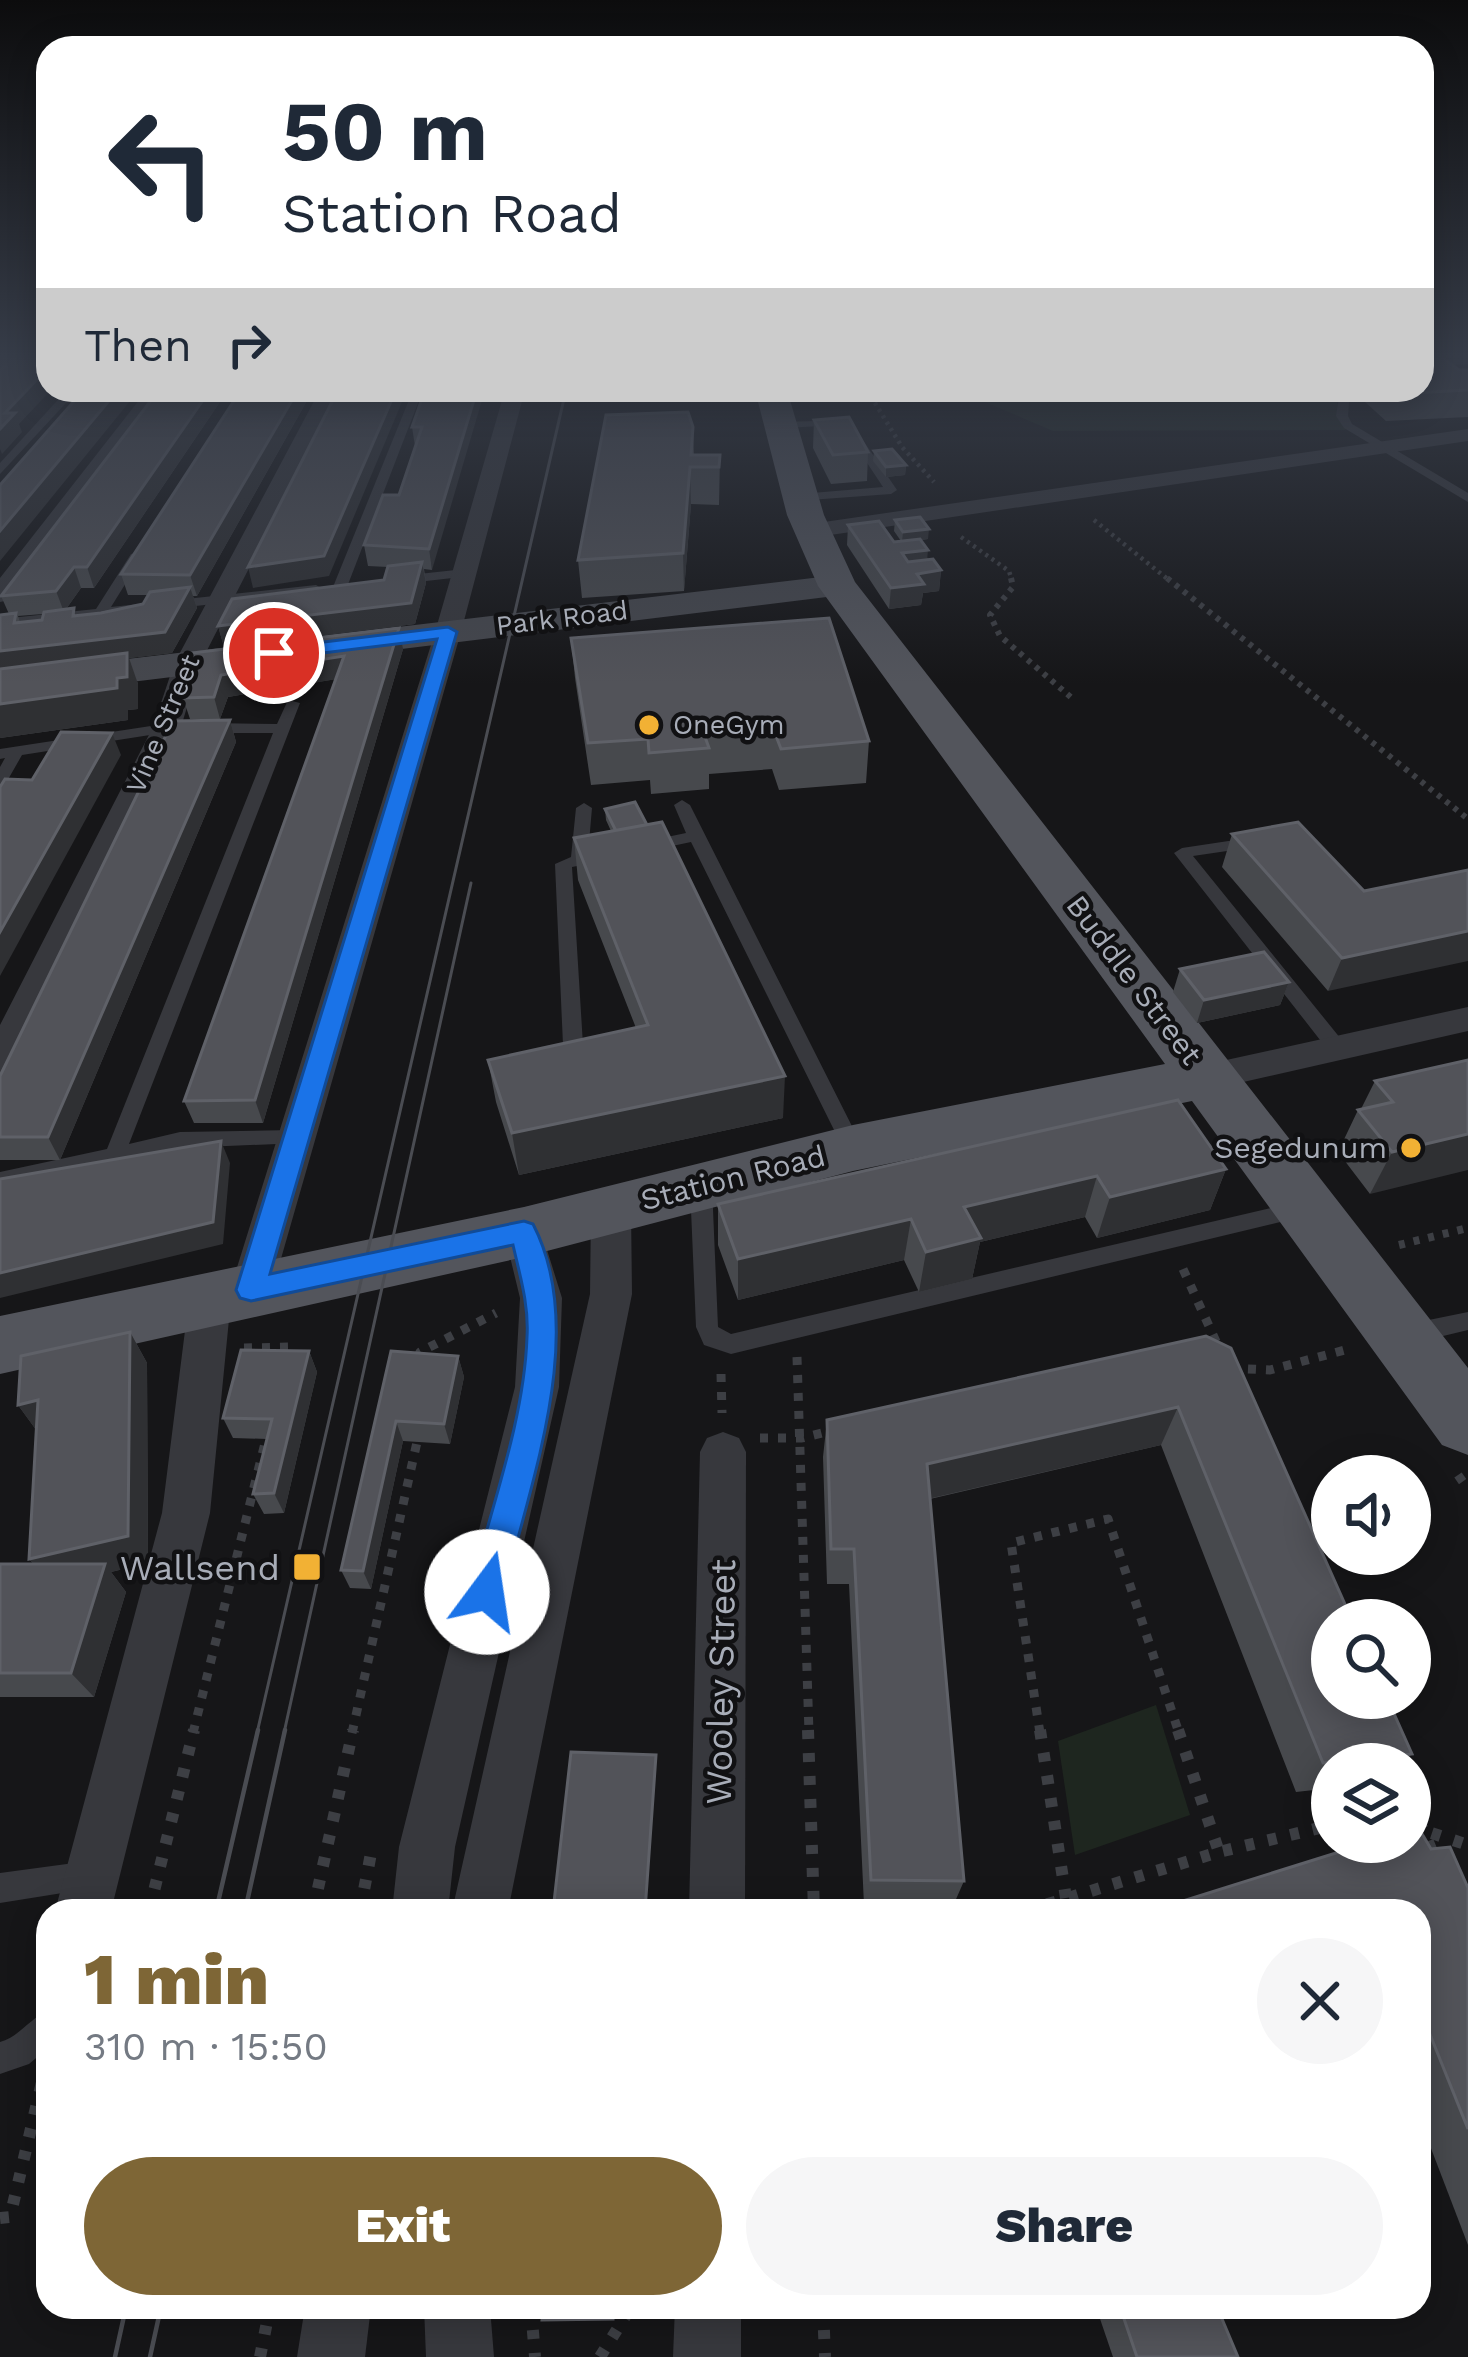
<!DOCTYPE html>
<meta charset="utf-8">
<style>
:root{--surface:#fff;--page:#f6f6f7;--text:#1f2937;--muted:#747a83;--accent:#7e6636}
body{margin:0;font-family:"Work Sans",sans-serif;background:var(--page);color:var(--text);height:100vh;display:flex;flex-direction:column;font-size:45px;white-space:nowrap}
*{box-sizing:border-box;margin:0}
p{font-size:39px;color:var(--muted)}
.icon{flex:none;width:66px;height:66px;fill:none;stroke:currentColor;stroke-width:2;stroke-linecap:round;stroke-linejoin:round}
.map{position:relative;flex:1;overflow:hidden}
.details{position:absolute;left:36px;top:1899px;width:1395px;height:420px;display:flex;flex-direction:column;background:var(--surface);border-radius:36px;box-shadow:0 6px 30px #0003}
.details>*{flex:none}
.banner{position:absolute;left:36px;top:36px;width:1398px;height:366px;border-radius:36px;box-shadow:0 6px 30px #0003;background:#fff;color:var(--text);overflow:hidden}
.fabs{position:absolute;left:1311px;top:1455px;display:grid;gap:24px}
.fabs a{display:grid;place-items:center;width:120px;height:120px;border-radius:50%;background:var(--surface);box-shadow:0 6px 30px #0003;font-size:60px}
.pin{position:absolute;display:grid;place-items:center;width:102px;height:102px;color:#fff;margin:-51px;border:6px solid #fff;border-radius:50%;box-shadow:0 3px 12px #0007}
.me{position:absolute;width:132px;margin:-66px;rotate:14deg;stroke-linejoin:round;filter:drop-shadow(0 0 9px #0008)}
.turn{display:flex;align-items:center;gap:42px;height:252px;padding:0 48px;font-size:54px}
.turn .icon{width:156px;height:156px;stroke-width:2.5}
.turn b{display:block;font-size:84px;line-height:102px}
.then{display:flex;align-items:center;height:114px;padding:0 48px;background:#0003;gap:24px;font-size:45px}
.round{display:grid;place-items:center;flex:none;width:126px;height:126px;border-radius:63px;background:var(--page)}
.headline{display:flex;align-items:center;justify-content:space-between;height:204px;padding:0 48px}
h1{font-size:72px;font-weight:800;line-height:90px;color:var(--accent)}
.action{display:flex;gap:24px;margin-top:auto;padding:24px 48px}
.action a{flex:1;height:138px;border-radius:72px;background:var(--accent);color:#fff;font-size:48px;font-weight:800;line-height:138px;text-align:center}
.action a+a{background:var(--page);color:var(--text)}
.map>svg:first-child{display:block}
.green{fill:#1e261f}
.lines{fill:none;stroke-linecap:round;stroke-linejoin:round}
.path-far4{stroke:#3d3f44;stroke-width:4.5;stroke-dasharray:3 4.5;stroke-linecap:butt}
.path-far3{stroke:#3d3f44;stroke-width:6;stroke-dasharray:4.5 6;stroke-linecap:butt}
.path-far2{stroke:#3d3f44;stroke-width:8;stroke-dasharray:6 9;stroke-linecap:butt}
.path-far1{stroke:#3d3f44;stroke-width:9;stroke-dasharray:8 10;stroke-linecap:butt}
.path{stroke:#3d3f44;stroke-width:12;stroke-dasharray:9 14;stroke-linecap:butt}
.lane{fill:#37383d;fill-rule:evenodd}
.street{fill:#37383d;fill-rule:evenodd}
.secondary{fill:#45474d;fill-rule:evenodd}
.primary{fill:#53555c;fill-rule:evenodd}
.tram-far1{stroke:#4a4c52;stroke-width:3}
.tram{stroke:#4a4c52;stroke-width:4.5}
.wall{fill:#47494d;fill-rule:evenodd}
.shaded-wall{fill:#2f3033}
.building{fill:#525359;stroke:#5f6168;stroke-width:3}
.route{fill:#1a73e8;stroke:#114b97;stroke-width:3}
.poi-dot{fill:#f2b134;stroke:#111113;stroke-width:4.5}
.labels{text-anchor:middle;stroke-width:9;stroke-linejoin:round;paint-order:stroke}
.far-street-label{font-size:27px;fill:#a8adb8;stroke:#111113}
.far-poi-label{font-size:27px;fill:#a8adb8;stroke:#111113;text-anchor:start}
.street-label{font-size:30px;fill:#a8adb8;stroke:#111113}
.poi-label{font-size:30px;fill:#a8adb8;stroke:#111113;text-anchor:end}
.near-poi-label{font-size:36px;fill:#a8adb8;stroke:#111113;text-anchor:end}
.near-street-label{font-size:36px;fill:#a8adb8;stroke:#111113}
</style>
<div class="map">
<svg width="1468" height="2357" viewBox="0 0 1468 2357">
<rect width="100%" height="100%" fill="#161618"/>
<g class="green">
<polygon points="792,390 1333,390 1346,430 1053,431 959,391 803,397"/>
<polygon points="1156,1705 1190,1815 1075,1855 1058,1741"/>
</g>
<g class="lines">
<g class="path-far4">
<polyline points="867,390 902,447 934,482"/>
<polyline points="1094,520 1170,581"/>
<polyline points="961,537 1009,571 1012,581"/>
</g>
<g class="path-far3">
<polyline points="1011,578 1013,587 990,615 1000,636 1073,699"/>
<polyline points="1167,578 1468,819"/>
</g>
<polyline class="path-far2" points="1399,1245 1468,1228"/>
<g class="path-far1">
<polyline points="1183,1269 1219,1348"/>
<polyline points="244,1348 293,1347 289,1361"/>
<polyline points="797,1357 809,1733"/>
<polyline points="418,1359 420,1352 496,1313"/>
<polyline points="1230,1368 1270,1370 1345,1350"/>
<polyline points="721,1374 722,1413"/>
<polyline points="760,1438 802,1438 834,1430"/>
<polyline points="1458,1475 1468,1489"/>
<polyline points="193,1733 266,1439"/>
<polyline points="352,1733 417,1442"/>
<polyline points="1040,1733 1011,1543 1108,1519 1179,1733"/>
</g>
<g class="path">
<polyline points="808,1730 814,1911"/>
<polyline points="1040,1730 1066,1898"/>
<polyline points="1178,1730 1219,1852"/>
<polyline points="1410,1799 1433,1854"/>
<polyline points="1410,1826 1468,1845"/>
<polyline points="149,1911 194,1730"/>
<polyline points="313,1911 353,1730"/>
<polyline points="360,1911 372,1848"/>
<polyline points="1025,1911 1219,1852 1332,1825"/>
<polyline points="0,2218 10,2217 43,2078"/>
<polyline points="531,2307 535,2357"/>
<polyline points="823,2307 825,2357"/>
<polyline points="260,2357 270,2307"/>
<polyline points="600,2357 631,2307"/>
</g>
<g class="lane">
<polygon points="1468,358 1468,364 1422,366 1422,360"/>
<polygon points="67,390 78,390 0,474 0,463"/>
<polygon points="413,390 423,390 347,587 335,590 333,587"/>
<polygon points="1340,390 1350,390 1348,416 1352,424 1468,493 1468,502 1344,428 1336,416"/>
<polygon points="849,420 897,490 891,494 796,501 796,495 800,494 883,487 842,425 783,428 777,425 783,422"/>
<polygon points="136,553 142,557 111,607 316,585 323,589 316,593 0,627 0,619 96,609 131,554"/>
<polygon points="465,569 470,570 470,576 400,584 393,580 400,576"/>
<polygon points="288,700 300,703 129,1144 180,1132 293,1130 300,1133 303,1138 300,1143 180,1148 0,1188 0,1172 107,1149 273,733 208,733 200,728 208,723 277,724"/>
<polygon points="177,722 182,724 182,730 22,755 6,783 0,785 0,767 5,758 0,759 0,749"/>
<polygon points="682,800 690,805 863,1148 860,1153 846,1153 843,1148 691,842 644,852 636,847 638,843 686,833 674,805"/>
<polygon points="584,803 592,808 588,854 602,851 610,856 608,860 572,867 583,1045 573,1052 563,1045 555,864 571,857 576,808"/>
<polygon points="1255,837 1263,842 1261,846 1193,856 1345,1044 1348,1049 1345,1054 1331,1054 1174,853 1182,848"/>
<polygon points="701,1178 708,1180 712,1186 718,1327 731,1334 1301,1201 1309,1203 1312,1209 1309,1215 1301,1217 731,1354 704,1345 696,1327 690,1186 694,1180"/>
<polygon points="1468,1312 1468,1330 1414,1343 1406,1340 1402,1333 1406,1326 1414,1323"/>
<polygon points="89,1861 100,1865 104,1876 100,1887 0,1903 0,1873"/>
<path d="M48,2011V2048L29,2064L0,2074V2042C19,2037 30,2018 48,2011Z"/>
</g>
<g class="street">
<polygon points="147,390 167,390 9,600 0,602 0,578"/>
<polygon points="320,390 340,390 200,664 181,727 18,1060 13,1069 0,1073 0,1025 153,727 174,664"/>
<polygon points="505,390 525,390 461,632 272,1290 266,1302 251,1307 236,1302 230,1290 435,632"/>
<polygon points="1468,429 1468,441 810,538 798,531 810,524"/>
<polygon points="1468,1007 1468,1031 1208,1090 1195,1086 1190,1077 1195,1068 1208,1064"/>
<polygon points="611,1194 625,1198 631,1209 632,1294 508,1911 452,1911 590,1294 591,1209 597,1198"/>
<polygon points="524,1216 538,1221 562,1298 559,1387 455,1847 448,1911 392,1911 399,1847 515,1387 520,1298 504,1232 510,1221"/>
<polygon points="210,1282 225,1287 231,1299 210,1513 111,1911 55,1911 162,1513 189,1299 195,1287"/>
<polygon points="723,1432 739,1438 746,1452 745,1911 689,1911 700,1452 707,1438"/>
<polygon points="305,2307 371,2307 365,2357 297,2357"/>
<polygon points="424,2307 490,2307 494,2357 426,2357"/>
<polygon points="675,2307 741,2307 741,2357 673,2357"/>
</g>
<polygon class="secondary" points="838,575 851,578 856,586 851,594 0,698 0,674"/>
<g class="primary">
<polygon points="0,354 27,354 11,375 0,377"/>
<polygon points="755,390 787,390 824,515 855,582 1468,1368 1468,1455 1442,1445 1192,1101 853,1171 524,1257 0,1374 0,1316 524,1207 853,1125 1165,1064 818,586 787,515"/>
</g>
<g class="tram-far1">
<polyline points="257,1733 566,390"/>
<polyline points="284,1733 471,883"/>
</g>
<g class="tram">
<polyline points="216,1911 258,1730"/>
<polyline points="245,1911 285,1730"/>
<polyline points="115,2357 126,2307"/>
<polyline points="150,2357 161,2307"/>
</g>
</g>
<g class="wall">
<polygon points="1459,370 1468,370 1468,417 1386,421 1365,402 1369,390 1422,390"/>
<path d="M159,390H228L94,588H81L66,609L77,616L143,604L148,595H128L121,574L241,390H313L197,596H193L197,608L172,653L129,658L138,684V709L128,710V720L0,738V615L9,614L1,596ZM43,614L42,620L20,622L18,616Z"/>
<polygon points="425,390 432,570 424,569 426,583 415,624 224,647 218,626 384,580 388,567 368,566 364,545 399,495 415,446 412,427"/>
<polygon points="616,390 687,390 686,402 616,402"/>
<polygon points="814,420 868,452 867,481 831,484 813,448"/>
<polygon points="693,427 694,455 720,455 719,505 691,504 684,591 582,598 578,560"/>
<polygon points="874,451 906,465 905,475 886,477 873,461"/>
<polygon points="895,520 928,539 921,540 928,560 941,570 939,591 923,593 921,605 889,609 847,545 848,525 894,542 901,541 894,531"/>
<polygon points="571,638 869,741 866,783 779,790 772,769 709,774 709,789 651,794 650,780 591,785 575,678"/>
<polygon points="403,649 263,1123 194,1123 184,1101 336,679 228,697 220,719 190,719 183,698"/>
<polygon points="230,720 236,742 60,1160 0,1160 0,1076"/>
<polygon points="605,809 783,1118 519,1175 496,1102 488,1060 636,1028 578,880 574,838 611,831 606,820"/>
<polygon points="1232,834 1364,891 1468,870 1328,991 1222,867"/>
<polygon points="1180,969 1289,982 1280,1005 1197,1023 1173,992"/>
<polygon points="1468,1060 1370,1194 1338,1152 1358,1110 1361,1109 1375,1081"/>
<polygon points="1178,1100 1226,1169 1210,1210 1097,1238 1085,1217 980,1242 972,1279 919,1292 904,1260 738,1300 718,1245 718,1204"/>
<polygon points="130,1332 147,1363 148,1563 111,1572 126,1592 94,1697 0,1697 0,1564 34,1564 29,1559 37,1431 18,1405"/>
<polygon points="1206,1336 1412,1754 1401,1764 1332,1764 1332,1788 1296,1792 1161,1445 930,1499 964,1881 953,1906 864,1905 849,1584 827,1584 823,1457 827,1420"/>
<polygon points="309,1351 317,1372 284,1513 264,1514 253,1494 267,1439 233,1438 223,1418"/>
<polygon points="391,1351 458,1356 464,1377 450,1444 403,1441 371,1589 350,1588 341,1570"/>
<polygon points="1431,1849 1468,1888 1468,2245 1419,2117 1419,1911"/>
<polygon points="1096,2307 1217,2307 1238,2357 1113,2357"/>
</g>
<g class="shaded-wall">
<polygon points="48,368 48,390 51,390 19,424 22,432 2,454 0,449 0,429 5,413"/>
<polygon points="118,390 139,390 0,561 0,531"/>
<polygon points="210,390 228,390 94,588 87,567"/>
<polygon points="298,390 313,390 197,596 190,575"/>
<polygon points="396,390 407,390 329,576 253,588 248,567"/>
<polygon points="477,390 485,390 432,570 429,549"/>
<polygon points="906,465 905,475 886,477 886,467"/>
<polygon points="690,467 691,504 684,591 683,553"/>
<polygon points="929,529 928,539 902,542 903,532"/>
<polygon points="928,550 926,571 900,574 902,553"/>
<polygon points="422,562 426,583 415,624 224,647 218,626 411,603"/>
<polygon points="74,567 81,588 64,612 56,591"/>
<polygon points="941,570 939,591 923,593 921,605 889,609 891,588 917,574"/>
<polygon points="190,587 197,608 172,653 129,658 138,684 138,709 128,710 128,720 0,738 0,704 117,678 0,674 0,651"/>
<polygon points="399,628 403,649 263,1123 255,1100"/>
<polygon points="344,656 349,677 228,697 220,719 214,697 221,675"/>
<polygon points="230,720 236,742 60,1160 48,1137"/>
<polygon points="112,733 121,755 0,976 0,932"/>
<polygon points="1468,931 1468,961 1328,991 1342,958"/>
<polygon points="1289,982 1280,1005 1197,1023 1204,1000"/>
<polygon points="785,1076 783,1118 519,1175 512,1133"/>
<polygon points="1468,1134 1468,1170 1370,1194 1392,1152"/>
<polygon points="221,1141 230,1163 223,1244 0,1298 0,1273"/>
<polygon points="1226,1169 1210,1210 1097,1238 1110,1197"/>
<polygon points="1097,1176 1085,1217 980,1242 972,1279 919,1292 926,1252 964,1207"/>
<polygon points="911,1219 904,1260 738,1300 738,1259"/>
<polygon points="130,1332 147,1363 148,1563 111,1572 126,1592 94,1697 71,1673 52,1586 29,1559"/>
<polygon points="309,1351 317,1372 284,1513 274,1493"/>
<polygon points="458,1356 464,1377 450,1444 444,1424"/>
<polygon points="38,1400 39,1434 18,1405"/>
<polygon points="1178,1407 1161,1445 919,1501 927,1464"/>
<polygon points="396,1421 403,1441 371,1589 363,1571"/>
</g>
<g class="building">
<polygon points="17,354 48,354 48,368 5,413 15,413 0,429 0,371"/>
<polygon points="1422,354 1438,354 1459,370 1468,370 1468,390 1395,394 1391,390 1422,390"/>
<polygon points="84,390 118,390 0,531 0,485"/>
<polygon points="159,390 210,390 87,567 74,567 56,591 1,596"/>
<polygon points="241,390 298,390 190,575 121,574"/>
<polygon points="338,390 396,390 324,556 248,567"/>
<polygon points="425,390 477,390 429,549 364,545 383,495 399,495 422,427 412,427"/>
<polygon points="688,412 693,427 691,455 720,455 719,467 690,467 683,553 578,560 606,415"/>
<polygon points="849,417 868,452 833,455 814,420"/>
<polygon points="892,449 906,465 886,467 874,451"/>
<polygon points="920,517 929,529 903,532 895,520"/>
<polygon points="879,521 894,542 920,539 928,550 902,553 908,562 933,559 941,570 917,574 924,584 891,588 848,525"/>
<polygon points="422,562 411,603 218,626 232,599 384,580 388,566"/>
<polygon points="190,587 165,632 0,651 0,615 16,613 14,623 42,620 44,612 74,608 73,616 101,613 143,604 150,592"/>
<polygon points="829,618 869,741 781,749 773,728 704,734 709,748 649,753 648,739 588,743 571,638"/>
<polygon points="399,628 255,1100 184,1101 344,656 221,675 214,697 183,698 192,677 192,653"/>
<polygon points="127,653 127,677 117,678 117,688 0,704 0,669"/>
<polygon points="230,720 48,1137 0,1137 0,1076 173,721"/>
<polygon points="61,732 112,733 0,932 0,787 5,779 32,780"/>
<polygon points="635,802 647,825 616,831 605,809"/>
<polygon points="662,822 785,1076 512,1133 488,1060 648,1025 574,838"/>
<polygon points="1298,822 1364,891 1468,870 1468,931 1342,958 1232,834"/>
<polygon points="1264,952 1289,982 1204,1000 1180,969"/>
<polygon points="1468,1060 1468,1134 1392,1152 1358,1110 1393,1102 1375,1081"/>
<polygon points="1178,1100 1226,1169 1110,1197 1097,1176 964,1207 981,1238 926,1252 911,1219 738,1259 718,1204"/>
<polygon points="221,1141 213,1222 0,1273 0,1179"/>
<polygon points="130,1332 128,1536 29,1559 38,1400 18,1405 21,1356"/>
<polygon points="1206,1336 1231,1348 1352,1620 1332,1620 1332,1698 1387,1698 1412,1754 1323,1763 1178,1407 927,1464 964,1881 871,1880 854,1549 831,1549 827,1420"/>
<polygon points="241,1350 309,1351 274,1493 253,1494 272,1419 223,1418"/>
<polygon points="391,1351 458,1356 444,1424 396,1421 363,1571 341,1570"/>
<polygon points="0,1564 105,1564 71,1673 0,1673"/>
<polygon points="571,1752 656,1755 645,1911 553,1911"/>
<polygon points="1418,1827 1431,1849 1450,1847 1468,1888 1468,2129 1419,2007 1419,1911 1151,1911 1371,1842 1410,1842 1410,1830"/>
<polygon points="543,2307 613,2307 613,2319 542,2320"/>
<polygon points="1120,2307 1217,2307 1238,2357 1137,2357"/>
</g>
<linearGradient id="sky" x2="0" y2="1"><stop stop-color="#0c0c0d"/><stop offset="0.52" stop-color="#363c48"/><stop offset="1" stop-color="#363c48" stop-opacity="0"/></linearGradient>
<rect width="1468" height="684" fill="url(#sky)"/>
<path class="route" d="M448,627L457,632L270,1274L524,1221L533,1224C589,1332 530,1482 504,1592L499,1603L487,1608L475,1603L470,1592C490,1510 524,1422 527,1337C529,1305 520,1276 513,1245L251,1301L240,1298L236,1290L437,639L274,659L265,653L274,648Z"/>
<g class="poi-dot">
<circle cx="649" cy="725" r="12"/>
<circle cx="1411" cy="1148" r="12"/>
<rect x="292" y="1552" width="30" height="30" rx="6"/>
</g>
<g class="labels">
<g class="far-street-label">
<text transform="translate(562 618) rotate(-7)" y="9">Park Road</text>
<text transform="translate(163 724) rotate(-67)" y="9">Vine Street</text>
</g>
<g class="far-poi-label">
<text x="673" y="734">OneGym</text>
</g>
<g class="street-label">
<text transform="translate(1134 980) rotate(53)" y="10">Buddle Street</text>
<text transform="translate(733 1178) rotate(-14)" y="10">Station Road</text>
</g>
<g class="poi-label">
<text x="1387" y="1158">Segedunum</text>
</g>
<g class="near-poi-label">
<text x="280" y="1580">Wallsend</text>
</g>
<g class="near-street-label">
<text transform="translate(720 1682) rotate(-89)" y="13">Wooley Street</text>
</g>
</g>
</svg>
<div class="fabs">
<a><svg class="icon" aria-label="sound" viewBox="0 0 24 24"><path d="M4 9h4l5-4v14l-5-4H4zM17 9q2 3 0 6"/></svg></a>
<a><svg class="icon" aria-label="search" viewBox="0 0 24 24"><circle cx="10" cy="10" r="6"/><path d="M15 15l6 6"/></svg></a>
<a><svg class="icon" aria-label="layers" viewBox="0 0 24 24"><path d="M12 4l9 5-9 5-9-5zM3 14l9 5 9-5"/></svg></a>
</div>
<div class="pin" style="left:274px;top:653px;background:#d93025"><svg class="icon" aria-label="arrive" viewBox="0 0 24 24"><path d="M6 21V4h12l-3 4 3 4H6"/></svg></div>
<svg class="me" style="left:487px;top:1592px" viewBox="-20 -20 40 40"><circle r="19" fill="#fff"/><path d="M0-13L10 11 0 6-10 11z" fill="#1a73e8"/></svg>
<div class="banner">
<div class="turn"><svg class="icon" aria-label="left" viewBox="0 0 24 24"><path d="M17 20v-9H6M10 6l-5 5 5 5"/></svg><div><b>50 m</b>Station Road</div></div>
<div class="then">Then<svg class="icon" aria-label="right" viewBox="0 0 24 24"><path d="M7 20v-9h11M14 6l5 5-5 5"/></svg></div>
</div>
<section class="details">
<div class="headline"><div><h1>1 min</h1><p>310 m · 15:50</p></div><a class="round"><svg class="icon" aria-label="close" viewBox="0 0 24 24"><path d="M6 6l12 12M18 6L6 18"/></svg></a></div>
<div class="action"><a>Exit</a><a>Share</a></div>
</section>
</div>
